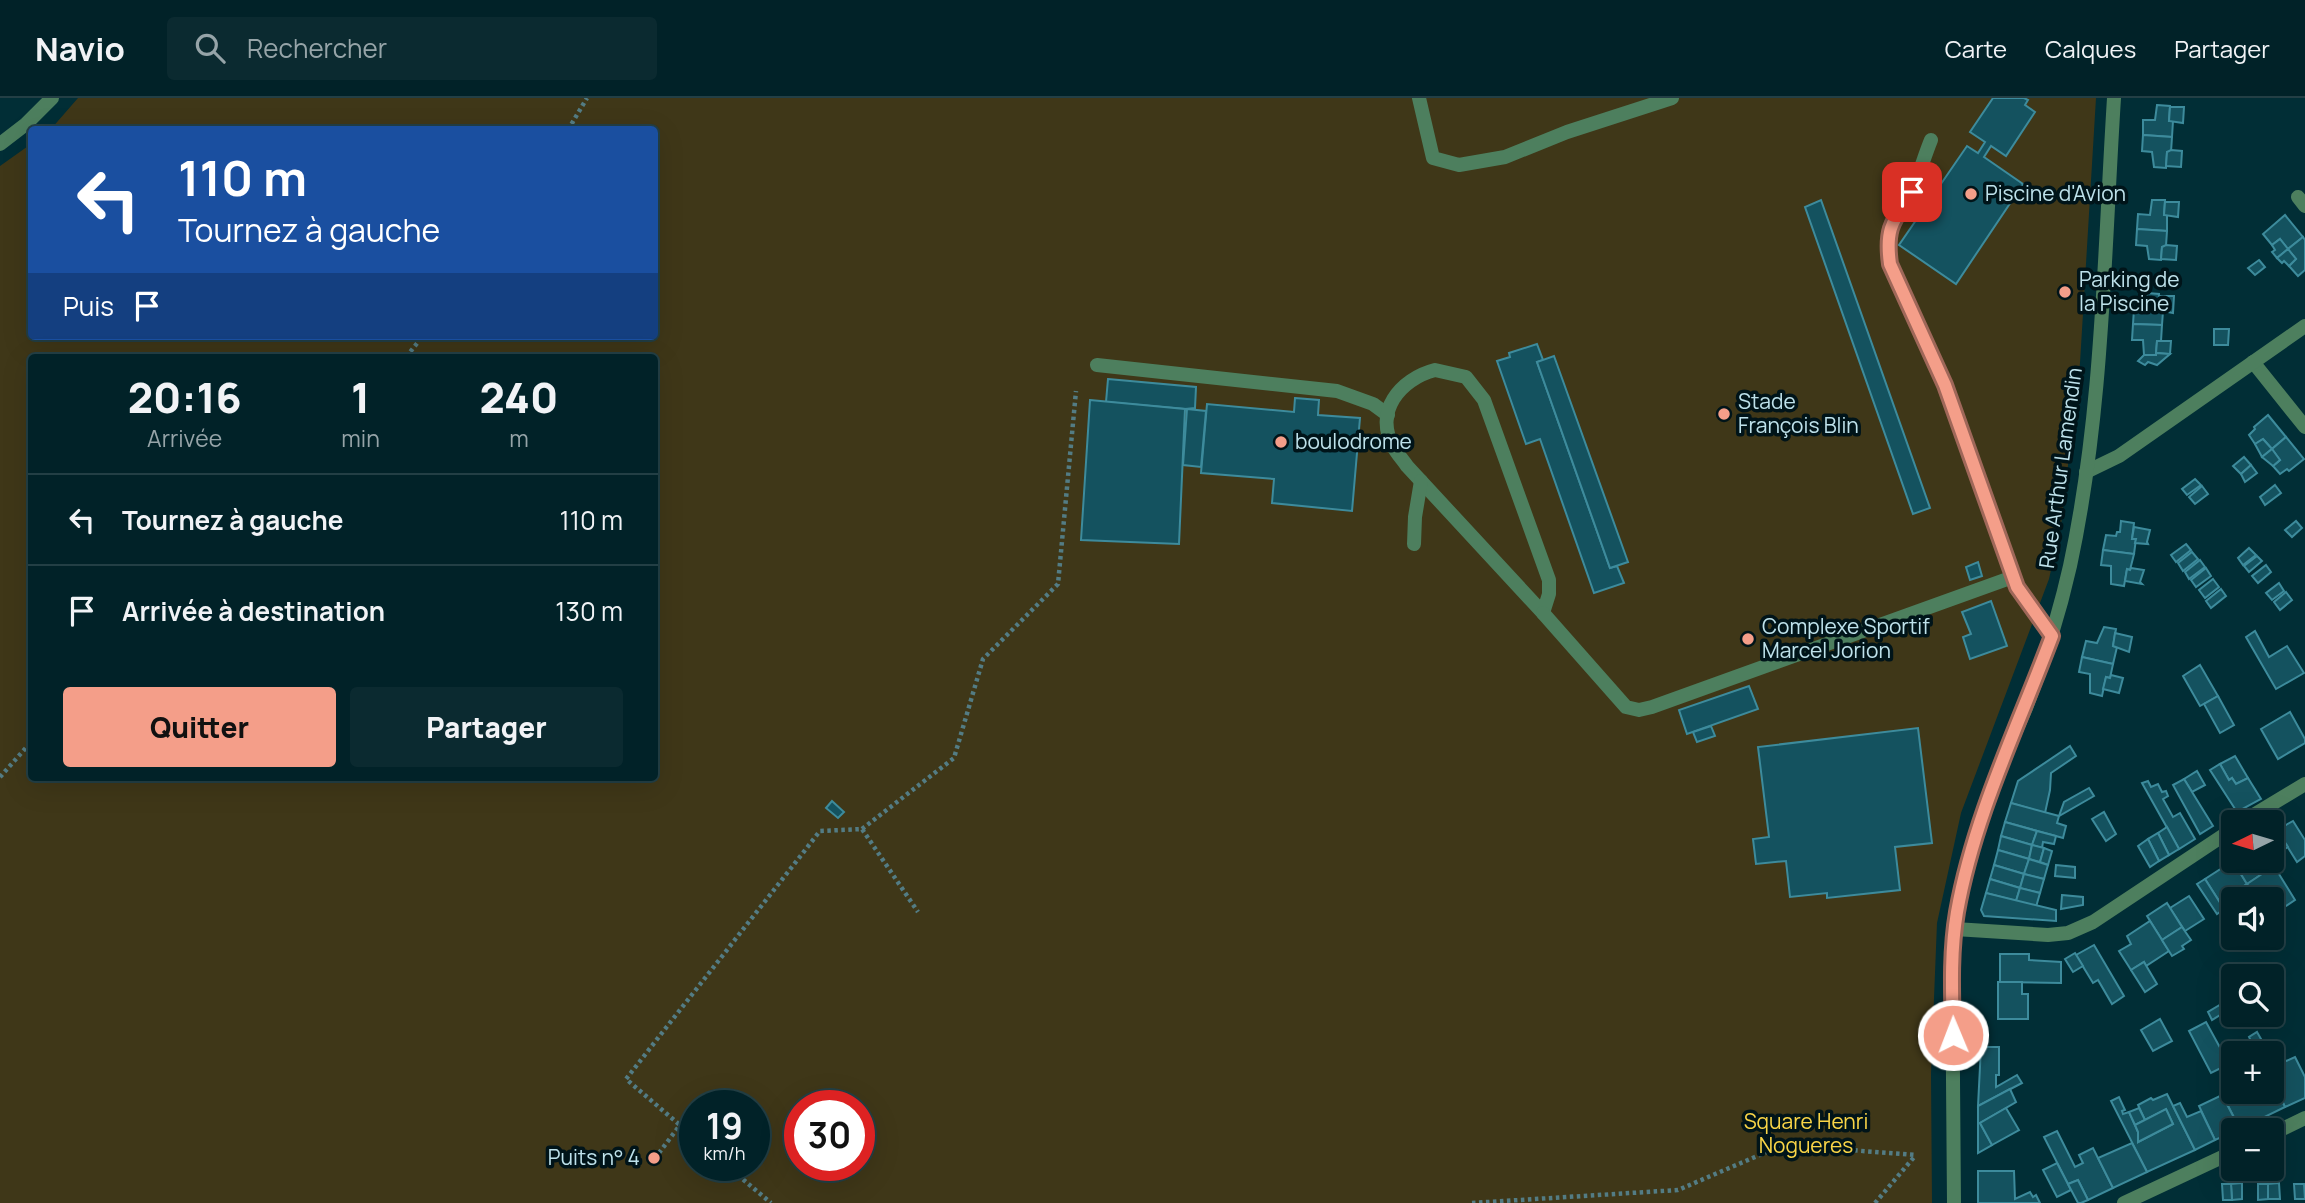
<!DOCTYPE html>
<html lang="fr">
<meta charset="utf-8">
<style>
:root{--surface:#012228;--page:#0b2a30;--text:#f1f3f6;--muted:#96a4a8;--line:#233f45;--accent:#f49e89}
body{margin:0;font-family:Manrope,sans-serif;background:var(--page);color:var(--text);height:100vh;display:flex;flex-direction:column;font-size:26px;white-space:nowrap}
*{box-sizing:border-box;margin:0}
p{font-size:23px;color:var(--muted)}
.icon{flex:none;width:38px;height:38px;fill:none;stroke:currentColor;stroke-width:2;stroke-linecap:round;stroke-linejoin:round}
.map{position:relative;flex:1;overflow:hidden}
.sheet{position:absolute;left:28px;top:256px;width:630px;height:427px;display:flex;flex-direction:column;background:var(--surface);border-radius:7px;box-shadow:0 7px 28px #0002,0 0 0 2px var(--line)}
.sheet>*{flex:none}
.top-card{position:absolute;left:28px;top:28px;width:630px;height:214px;border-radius:7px;box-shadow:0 7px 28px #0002,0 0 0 2px var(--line);background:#1a4fa0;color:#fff;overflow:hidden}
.needle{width:46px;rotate:265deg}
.controls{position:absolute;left:2221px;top:712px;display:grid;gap:14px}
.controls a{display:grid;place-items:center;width:63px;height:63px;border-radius:7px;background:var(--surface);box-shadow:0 7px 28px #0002,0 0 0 2px var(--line);font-size:35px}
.speed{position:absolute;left:679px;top:992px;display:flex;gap:14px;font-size:35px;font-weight:700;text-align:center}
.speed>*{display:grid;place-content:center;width:91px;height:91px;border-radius:50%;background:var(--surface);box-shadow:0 7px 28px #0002,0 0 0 2px var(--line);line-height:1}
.speed small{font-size:18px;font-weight:400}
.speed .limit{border:10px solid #d22;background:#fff;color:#111}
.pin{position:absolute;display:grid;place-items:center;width:60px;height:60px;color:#fff;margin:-30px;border-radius:14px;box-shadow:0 4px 10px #0006}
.me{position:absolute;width:77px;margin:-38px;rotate:359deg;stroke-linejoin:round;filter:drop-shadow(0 0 5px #0008)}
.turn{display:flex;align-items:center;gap:24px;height:147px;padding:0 35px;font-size:32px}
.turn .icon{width:91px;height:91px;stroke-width:2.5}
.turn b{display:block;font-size:49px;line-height:60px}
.then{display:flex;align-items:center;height:66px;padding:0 35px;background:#0003;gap:14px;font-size:26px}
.eta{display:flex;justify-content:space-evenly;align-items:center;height:119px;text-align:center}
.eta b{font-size:42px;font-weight:800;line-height:49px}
.action{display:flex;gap:14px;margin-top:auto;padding:14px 35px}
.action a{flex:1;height:80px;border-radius:7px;background:var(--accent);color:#111;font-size:28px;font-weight:800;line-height:80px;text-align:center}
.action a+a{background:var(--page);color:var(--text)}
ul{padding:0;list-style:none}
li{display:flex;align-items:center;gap:21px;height:91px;padding:0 35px;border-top:2px solid var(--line)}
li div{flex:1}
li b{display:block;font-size:26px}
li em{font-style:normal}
header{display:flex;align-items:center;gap:42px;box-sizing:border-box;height:98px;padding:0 35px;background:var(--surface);border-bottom:2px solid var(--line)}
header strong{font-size:33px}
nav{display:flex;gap:38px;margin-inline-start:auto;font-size:24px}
.search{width:490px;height:63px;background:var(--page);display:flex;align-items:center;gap:18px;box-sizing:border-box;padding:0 24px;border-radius:7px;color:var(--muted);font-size:26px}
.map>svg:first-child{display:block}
.green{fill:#3f3718;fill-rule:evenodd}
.building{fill:#14525f;stroke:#3d8b9c;stroke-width:2}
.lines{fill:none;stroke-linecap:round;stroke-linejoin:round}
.path{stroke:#537c84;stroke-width:4.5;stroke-dasharray:3.5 3.5;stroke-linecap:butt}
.lane{stroke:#4d7f5e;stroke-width:14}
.street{stroke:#4d7f5e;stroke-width:14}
.route-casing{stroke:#9f6759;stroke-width:18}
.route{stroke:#f49e89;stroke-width:12}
.poi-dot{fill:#f49e89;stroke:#001419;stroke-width:2.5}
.labels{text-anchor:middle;stroke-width:7;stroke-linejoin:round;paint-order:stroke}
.poi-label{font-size:21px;fill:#bee2eb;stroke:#001419;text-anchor:start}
.street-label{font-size:21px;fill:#bee2eb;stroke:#001419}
.park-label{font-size:21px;fill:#f9d547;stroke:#001419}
</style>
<header>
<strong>Navio</strong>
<div class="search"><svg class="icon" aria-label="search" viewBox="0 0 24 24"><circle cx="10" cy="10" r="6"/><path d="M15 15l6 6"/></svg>Rechercher</div>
<nav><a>Carte</a><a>Calques</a><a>Partager</a></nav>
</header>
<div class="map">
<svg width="2305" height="1105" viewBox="0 0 2305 1105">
<rect width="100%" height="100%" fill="#012e36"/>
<path class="green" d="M78,0H2096L2080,265L2061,427L2049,481L1961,715L1937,825L1931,976L1932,1105H0V68L31,46L32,238H654V32L51,31ZM32,259H654V679H32ZM695,1008H754V1068H695ZM800,1008H859V1068H800Z"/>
<g class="building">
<polygon points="1993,0 2024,0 2028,2 2025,7 2035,14 2006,58 1991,48 1984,59 2023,86 1956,186 1899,147 1967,48 1978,55 1985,44 1970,34"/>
<polygon points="2157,7 2170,8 2169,23 2173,23 2172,39 2143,37 2143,22 2155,22"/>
<polygon points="2170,9 2184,9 2183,25 2169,23"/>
<polygon points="2143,37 2172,39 2171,54 2167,54 2166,70 2154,69 2152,54 2142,53"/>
<polygon points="2171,52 2182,53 2181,69 2166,68 2167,54"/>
<polygon points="1821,102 1930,410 1913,416 1805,109"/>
<polygon points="2152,102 2165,102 2164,117 2167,117 2167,133 2137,131 2138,116 2150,117"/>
<polygon points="2165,104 2179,104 2178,119 2164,117"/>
<polygon points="2285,117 2303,139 2288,151 2280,141 2272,147 2263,136"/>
<polygon points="2137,131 2167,133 2166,148 2162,149 2161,162 2149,161 2147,148 2136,147"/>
<polygon points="2303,139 2305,142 2305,172 2298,178 2289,168 2296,161 2288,151"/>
<polygon points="2280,141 2288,151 2277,160 2272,154 2275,152 2272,147"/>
<polygon points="2166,147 2177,148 2176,162 2161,161 2162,149"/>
<polygon points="2288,151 2296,161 2289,168 2284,163 2282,165 2277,160"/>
<polygon points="2259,162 2265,169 2255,177 2248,170"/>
<polygon points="2147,195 2159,196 2158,212 2163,213 2162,227 2133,226 2134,211 2145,212"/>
<polygon points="2159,198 2174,198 2173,215 2158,212"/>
<polygon points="2133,226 2162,227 2161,243 2157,243 2156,257 2144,257 2143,242 2132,242"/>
<polygon points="2214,231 2229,231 2228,247 2214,247"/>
<polygon points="2157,243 2171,243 2170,256 2156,255"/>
<polygon points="1537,246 1543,262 1537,264 1610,470 1617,468 1624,485 1594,495 1540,341 1526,346 1497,263 1510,259 1509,255"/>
<polygon points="2156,255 2170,256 2157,267 2148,264 2145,267 2138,263 2144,257 2156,257"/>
<polygon points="1554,258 1628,464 1610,470 1537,264"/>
<polygon points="1108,281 1196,289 1195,310 1185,311 1106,304"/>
<polygon points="1295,300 1319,302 1318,317 1360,320 1352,413 1272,405 1274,381 1201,375 1207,306 1294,314"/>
<polygon points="1090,302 1185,311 1179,446 1081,442"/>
<polygon points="1187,311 1206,313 1201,369 1183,367"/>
<polygon points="2268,317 2286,339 2272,351 2263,341 2255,346 2249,337 2255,331 2254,329"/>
<polygon points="2286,339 2304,361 2289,373 2287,371 2280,376 2273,368 2280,362 2272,351"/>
<polygon points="2263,341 2272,351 2262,359 2255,346"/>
<polygon points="2272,351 2280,362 2273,368 2262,359"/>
<polygon points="2244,359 2251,367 2241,376 2233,368"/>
<polygon points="2251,367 2257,375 2245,384 2241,376"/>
<polygon points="2195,381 2201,387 2187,397 2182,391"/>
<polygon points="2275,387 2281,395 2265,407 2260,399"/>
<polygon points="2202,388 2208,396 2195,406 2189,399"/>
<polygon points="2121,423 2134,425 2132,441 2136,441 2134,456 2103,452 2106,437 2116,438 2117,434 2120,434"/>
<polygon points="2296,423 2302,430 2292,439 2285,432"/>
<polygon points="2134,429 2150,432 2147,444 2148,446 2135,445 2136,441 2132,441"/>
<polygon points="2186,446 2191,452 2176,464 2171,457"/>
<polygon points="2249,450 2256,457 2243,467 2238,460"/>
<polygon points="2103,452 2134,456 2130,472 2127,471 2124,488 2111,486 2111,468 2101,467"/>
<polygon points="2192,454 2198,461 2183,473 2178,465"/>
<polygon points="2257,458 2262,463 2249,474 2244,468"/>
<polygon points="2200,462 2205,469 2189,481 2185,474"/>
<polygon points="1978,464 1982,478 1970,482 1966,469"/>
<polygon points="2266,467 2271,474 2258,485 2252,478"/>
<polygon points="2131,470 2144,472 2140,484 2142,486 2125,483 2127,471 2130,472"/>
<polygon points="2206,470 2211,478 2196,489 2191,482"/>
<polygon points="2213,481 2219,489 2205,500 2199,492"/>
<polygon points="2279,485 2284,493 2272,502 2266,495"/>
<polygon points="2221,491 2226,498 2211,510 2206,503"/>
<polygon points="2286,494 2292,502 2280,512 2274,504"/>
<polygon points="1991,503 2007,548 1970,561 1963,539 1971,536 1962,514"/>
<polygon points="2104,529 2116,531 2113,548 2117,549 2113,566 2082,559 2086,543 2097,545"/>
<polygon points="2255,533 2269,559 2287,548 2304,575 2276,591 2246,539"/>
<polygon points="2115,535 2132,539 2129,554 2113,548"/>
<polygon points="2082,559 2113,566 2110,580 2106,579 2102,598 2090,595 2090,576 2079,574"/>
<polygon points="2200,567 2218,598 2200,608 2183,578"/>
<polygon points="2111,577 2123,580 2119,595 2103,591 2106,579 2110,580"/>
<polygon points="1749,588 1758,611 1687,636 1679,612"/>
<polygon points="2218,598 2234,627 2220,635 2204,606"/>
<polygon points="2290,614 2305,641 2305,645 2278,661 2261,631"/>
<polygon points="1711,628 1715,638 1697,644 1693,634"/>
<polygon points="1918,630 1932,745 1895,749 1900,792 1827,800 1827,795 1790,799 1786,763 1756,766 1753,741 1769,739 1758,649"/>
<polygon points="2070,648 2076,658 2051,675 2050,692 2045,715 2011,705 2018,683"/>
<polygon points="2235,658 2248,680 2236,686 2232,680 2229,682 2220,666"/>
<polygon points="2220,666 2229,682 2232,680 2236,686 2248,680 2261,701 2237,714 2210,672"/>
<polygon points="2197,673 2205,687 2192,694 2184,681"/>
<polygon points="2184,681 2213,728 2200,736 2173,687"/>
<polygon points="2148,683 2151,689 2158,686 2162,694 2166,693 2168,698 2163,701 2173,719 2180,715 2195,741 2179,751 2142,685"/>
<polygon points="2089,690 2094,698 2059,718 2064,704"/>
<polygon points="832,703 844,714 838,720 826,710"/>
<polygon points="2011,705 2059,718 2057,725 2066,728 2063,740 2005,724"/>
<polygon points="2104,714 2116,736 2106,743 2092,721"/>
<polygon points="2293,723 2305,742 2305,758 2297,764 2277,732"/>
<polygon points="2005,724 2037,733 2032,747 2001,738"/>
<polygon points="2167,729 2179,751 2169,757 2158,735"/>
<polygon points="2277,732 2288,749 2272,758 2272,735"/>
<polygon points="2037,733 2056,738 2054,746 2043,744 2042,750 2032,747"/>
<polygon points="2158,735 2169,757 2159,763 2148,741"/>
<polygon points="2001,738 2032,747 2029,761 1998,752"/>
<polygon points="2148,741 2159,763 2150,769 2138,748"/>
<polygon points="2032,747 2044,750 2040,764 2029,761"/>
<polygon points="2044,750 2052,753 2048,767 2040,764"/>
<polygon points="1998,752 2029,761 2024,776 1994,767"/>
<polygon points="2029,761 2048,767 2044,781 2024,776"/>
<polygon points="2233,763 2247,786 2238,792 2244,802 2233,802 2232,823 2205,781"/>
<polygon points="2233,763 2266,763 2271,770 2247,786"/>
<polygon points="1994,767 2024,776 2020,790 1990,781"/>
<polygon points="2056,767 2075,769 2075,780 2055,778"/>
<polygon points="2274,768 2295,802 2283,810 2274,794 2262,802 2256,802 2247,786"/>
<polygon points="2024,776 2044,781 2040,795 2020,790"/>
<polygon points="1990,781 2020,790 2016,803 1986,795"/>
<polygon points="2205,781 2224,811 2217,816 2197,786"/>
<polygon points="2247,786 2253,796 2244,802 2238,792"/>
<polygon points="2020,790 2040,795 2036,809 2016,803"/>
<polygon points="1986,795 2056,812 2056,823 1984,818 1981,812"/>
<polygon points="2062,797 2083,799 2083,807 2061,811"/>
<polygon points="2189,798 2204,821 2185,833 2170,810"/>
<polygon points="2167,805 2182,829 2162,842 2147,818"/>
<polygon points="2150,823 2169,853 2146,868 2144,864 2131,872 2119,853 2131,846 2127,838"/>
<polygon points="2182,829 2191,842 2182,848 2184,851 2172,858 2162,842"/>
<polygon points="2094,847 2124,898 2112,906 2098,882 2093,885 2076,857"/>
<polygon points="2075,855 2083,868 2073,874 2065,861"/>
<polygon points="2000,856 2029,856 2029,862 2061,864 2061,885 2000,884"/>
<polygon points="2144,864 2157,886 2145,894 2131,872"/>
<polygon points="1998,884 2022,884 2022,896 2028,896 2028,921 1998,921"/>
<polygon points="2228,902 2233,909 2212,922 2208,914"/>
<polygon points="2160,921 2172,943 2153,953 2141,932"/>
<polygon points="2206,924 2229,966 2211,975 2189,933"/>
<polygon points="2257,934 2269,955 2257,956 2249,939"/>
<polygon points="1981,949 1999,949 1999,977 1996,977 1996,989 2017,977 2022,985 1978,1008"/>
<polygon points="2295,959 2305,979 2305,1000 2285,1009 2272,982 2272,966 2273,969"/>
<polygon points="2272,982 2285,1009 2240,1031 2223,998 2233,993 2272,994"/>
<polygon points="2010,991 2016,1004 1980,1025 1992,1047 1978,1055 1978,1008"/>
<polygon points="2167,996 2195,1052 2147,1074 2111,1003 2119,999 2125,1012 2122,1013 2123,1016 2129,1014 2138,1034 2138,1044 2173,1026 2166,1011 2145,1022 2138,1007 2151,1000 2153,1002"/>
<polygon points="2222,997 2240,1031 2215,1042 2199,1008"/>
<polygon points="2180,1005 2187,1019 2201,1013 2215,1042 2195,1052 2173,1008"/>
<polygon points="2006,1010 2019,1032 1992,1047 1980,1025"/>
<polygon points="2139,1010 2145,1022 2135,1027 2129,1014"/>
<polygon points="2166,1011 2173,1026 2138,1044 2138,1034 2135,1027"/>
<polygon points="2057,1033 2075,1069 2083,1065 2079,1057 2093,1050 2113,1090 2088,1102 2078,1082 2068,1086 2044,1039"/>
<polygon points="2132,1045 2147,1074 2113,1090 2098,1060"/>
<polygon points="2057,1065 2071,1092 2057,1099 2043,1072"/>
<polygon points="1978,1073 2014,1073 2015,1101 2030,1094 2033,1099 2036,1097 2040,1105 1978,1105"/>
<polygon points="2078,1082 2088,1102 2081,1105 2078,1105 2068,1086"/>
<polygon points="2242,1085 2242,1101 2232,1102 2231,1086"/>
<polygon points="2279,1085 2280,1101 2268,1101 2268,1086"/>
<polygon points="2222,1086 2231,1086 2232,1102 2223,1102"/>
<polygon points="2258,1086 2268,1086 2268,1101 2258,1102"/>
<polygon points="2294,1086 2304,1086 2305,1101 2295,1101"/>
</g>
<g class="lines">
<g class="path">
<polyline points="568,32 587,0"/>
<polyline points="406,259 423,238"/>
<polyline points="0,679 32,643"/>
<polyline points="862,731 954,660 983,561 1058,486 1076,293"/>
<polyline points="695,1040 626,981 820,733 862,731 918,814"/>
<polyline points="659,1055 680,1027"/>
<polyline points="727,1068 771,1105"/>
<polyline points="1472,1105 1678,1092 1783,1047 1916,1057"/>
<polyline points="1875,1105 1915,1058"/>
</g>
<g class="lane">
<polyline points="1419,0 1433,60 1459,67 1505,59 1567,34 1672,0"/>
<path d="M1931,42C1924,59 1919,78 1911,94C1895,127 1884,124 1890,166L1945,287L2017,489L2052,538"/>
<polyline points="1097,267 1337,293 1373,306 1388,317"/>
<path d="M1435,272L1466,279L1484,302L1549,482V496L1543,515L1407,368C1403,362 1398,357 1394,350C1373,314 1400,281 1435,272Z"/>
<polyline points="1414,446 1415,419 1421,383"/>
<polyline points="1543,515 1626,609 1639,612 1652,609 2013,479"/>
</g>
<g class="street">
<polyline points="0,46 26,26 52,0"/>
<polyline points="2298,99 2305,108"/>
<polyline points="2253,264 2305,329"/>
<polyline points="2086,374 2119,358 2305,228"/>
<polyline points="2242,724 2305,686"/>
<polyline points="1955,831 2048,837 2068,835 2093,824 2233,731"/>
<polyline points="2272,1036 2305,1020"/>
<path d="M1954,1105L1952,857C1958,811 1965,766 1980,722C1992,684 2010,647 2026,610C2044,564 2059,517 2070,468C2103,315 2104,156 2114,0"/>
<polyline points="2124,1105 2233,1054"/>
</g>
</g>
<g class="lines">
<defs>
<path id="route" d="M1912,94C1893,123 1885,130 1890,166L1945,287L2017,489L2052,538C2018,629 1974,718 1957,814C1950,855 1952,896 1953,937"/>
</defs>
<use href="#route" class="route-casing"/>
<use href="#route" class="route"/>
</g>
<g class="poi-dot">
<circle cx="1971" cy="96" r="7"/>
<circle cx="2065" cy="194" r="7"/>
<circle cx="1724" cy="316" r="7"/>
<circle cx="1281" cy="344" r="7"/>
<circle cx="1748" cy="541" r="7"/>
<circle cx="654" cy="1060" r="7"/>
</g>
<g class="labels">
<g class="poi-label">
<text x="1985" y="103">Piscine d'Avion</text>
<text x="2079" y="189">Parking de<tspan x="2079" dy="24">la Piscine</tspan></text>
<text x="1738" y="311">Stade<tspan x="1738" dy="24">François Blin</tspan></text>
<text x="1295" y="351">boulodrome</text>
<text x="1762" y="536">Complexe Sportif<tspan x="1762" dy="24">Marcel Jorion</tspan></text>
<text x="640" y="1067" text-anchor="end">Puits n° 4</text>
</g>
<g class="street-label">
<text transform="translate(2061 370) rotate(-82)" y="7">Rue Arthur Lamendin</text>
</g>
<g class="park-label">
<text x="1806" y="1031">Square Henri<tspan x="1806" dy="24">Nogueres</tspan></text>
</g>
</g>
</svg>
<div class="controls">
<a><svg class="needle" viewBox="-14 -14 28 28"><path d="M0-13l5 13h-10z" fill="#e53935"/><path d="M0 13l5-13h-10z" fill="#96a4a8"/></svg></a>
<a><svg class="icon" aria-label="sound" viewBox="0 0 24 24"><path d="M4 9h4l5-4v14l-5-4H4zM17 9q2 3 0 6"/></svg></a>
<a><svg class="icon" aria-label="search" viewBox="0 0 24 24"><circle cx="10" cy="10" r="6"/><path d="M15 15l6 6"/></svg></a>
<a>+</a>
<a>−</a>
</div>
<div class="speed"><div>19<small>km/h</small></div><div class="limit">30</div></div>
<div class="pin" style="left:1912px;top:94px;background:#d93025"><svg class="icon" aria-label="arrive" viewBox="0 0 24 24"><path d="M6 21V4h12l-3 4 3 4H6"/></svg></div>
<svg class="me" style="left:1953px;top:937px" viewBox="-20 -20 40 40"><circle r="17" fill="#f49e89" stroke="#fff" stroke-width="3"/><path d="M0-11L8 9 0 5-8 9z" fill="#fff"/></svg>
<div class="top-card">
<div class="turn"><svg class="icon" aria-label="left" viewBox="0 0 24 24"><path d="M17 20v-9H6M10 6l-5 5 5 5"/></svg><div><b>110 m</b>Tournez à gauche</div></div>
<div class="then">Puis<svg class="icon" aria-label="arrive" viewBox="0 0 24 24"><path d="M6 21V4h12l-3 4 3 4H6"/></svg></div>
</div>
<section class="sheet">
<div class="eta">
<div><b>20:16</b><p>Arrivée</p></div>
<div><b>1</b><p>min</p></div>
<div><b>240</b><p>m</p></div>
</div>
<ul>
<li><svg class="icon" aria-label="left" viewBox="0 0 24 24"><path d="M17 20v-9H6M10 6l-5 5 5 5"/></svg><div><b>Tournez à gauche</b></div><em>110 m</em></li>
<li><svg class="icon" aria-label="arrive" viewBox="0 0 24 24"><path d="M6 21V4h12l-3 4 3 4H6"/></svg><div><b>Arrivée à destination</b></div><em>130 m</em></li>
</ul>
<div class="action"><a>Quitter</a><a>Partager</a></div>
</section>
</div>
